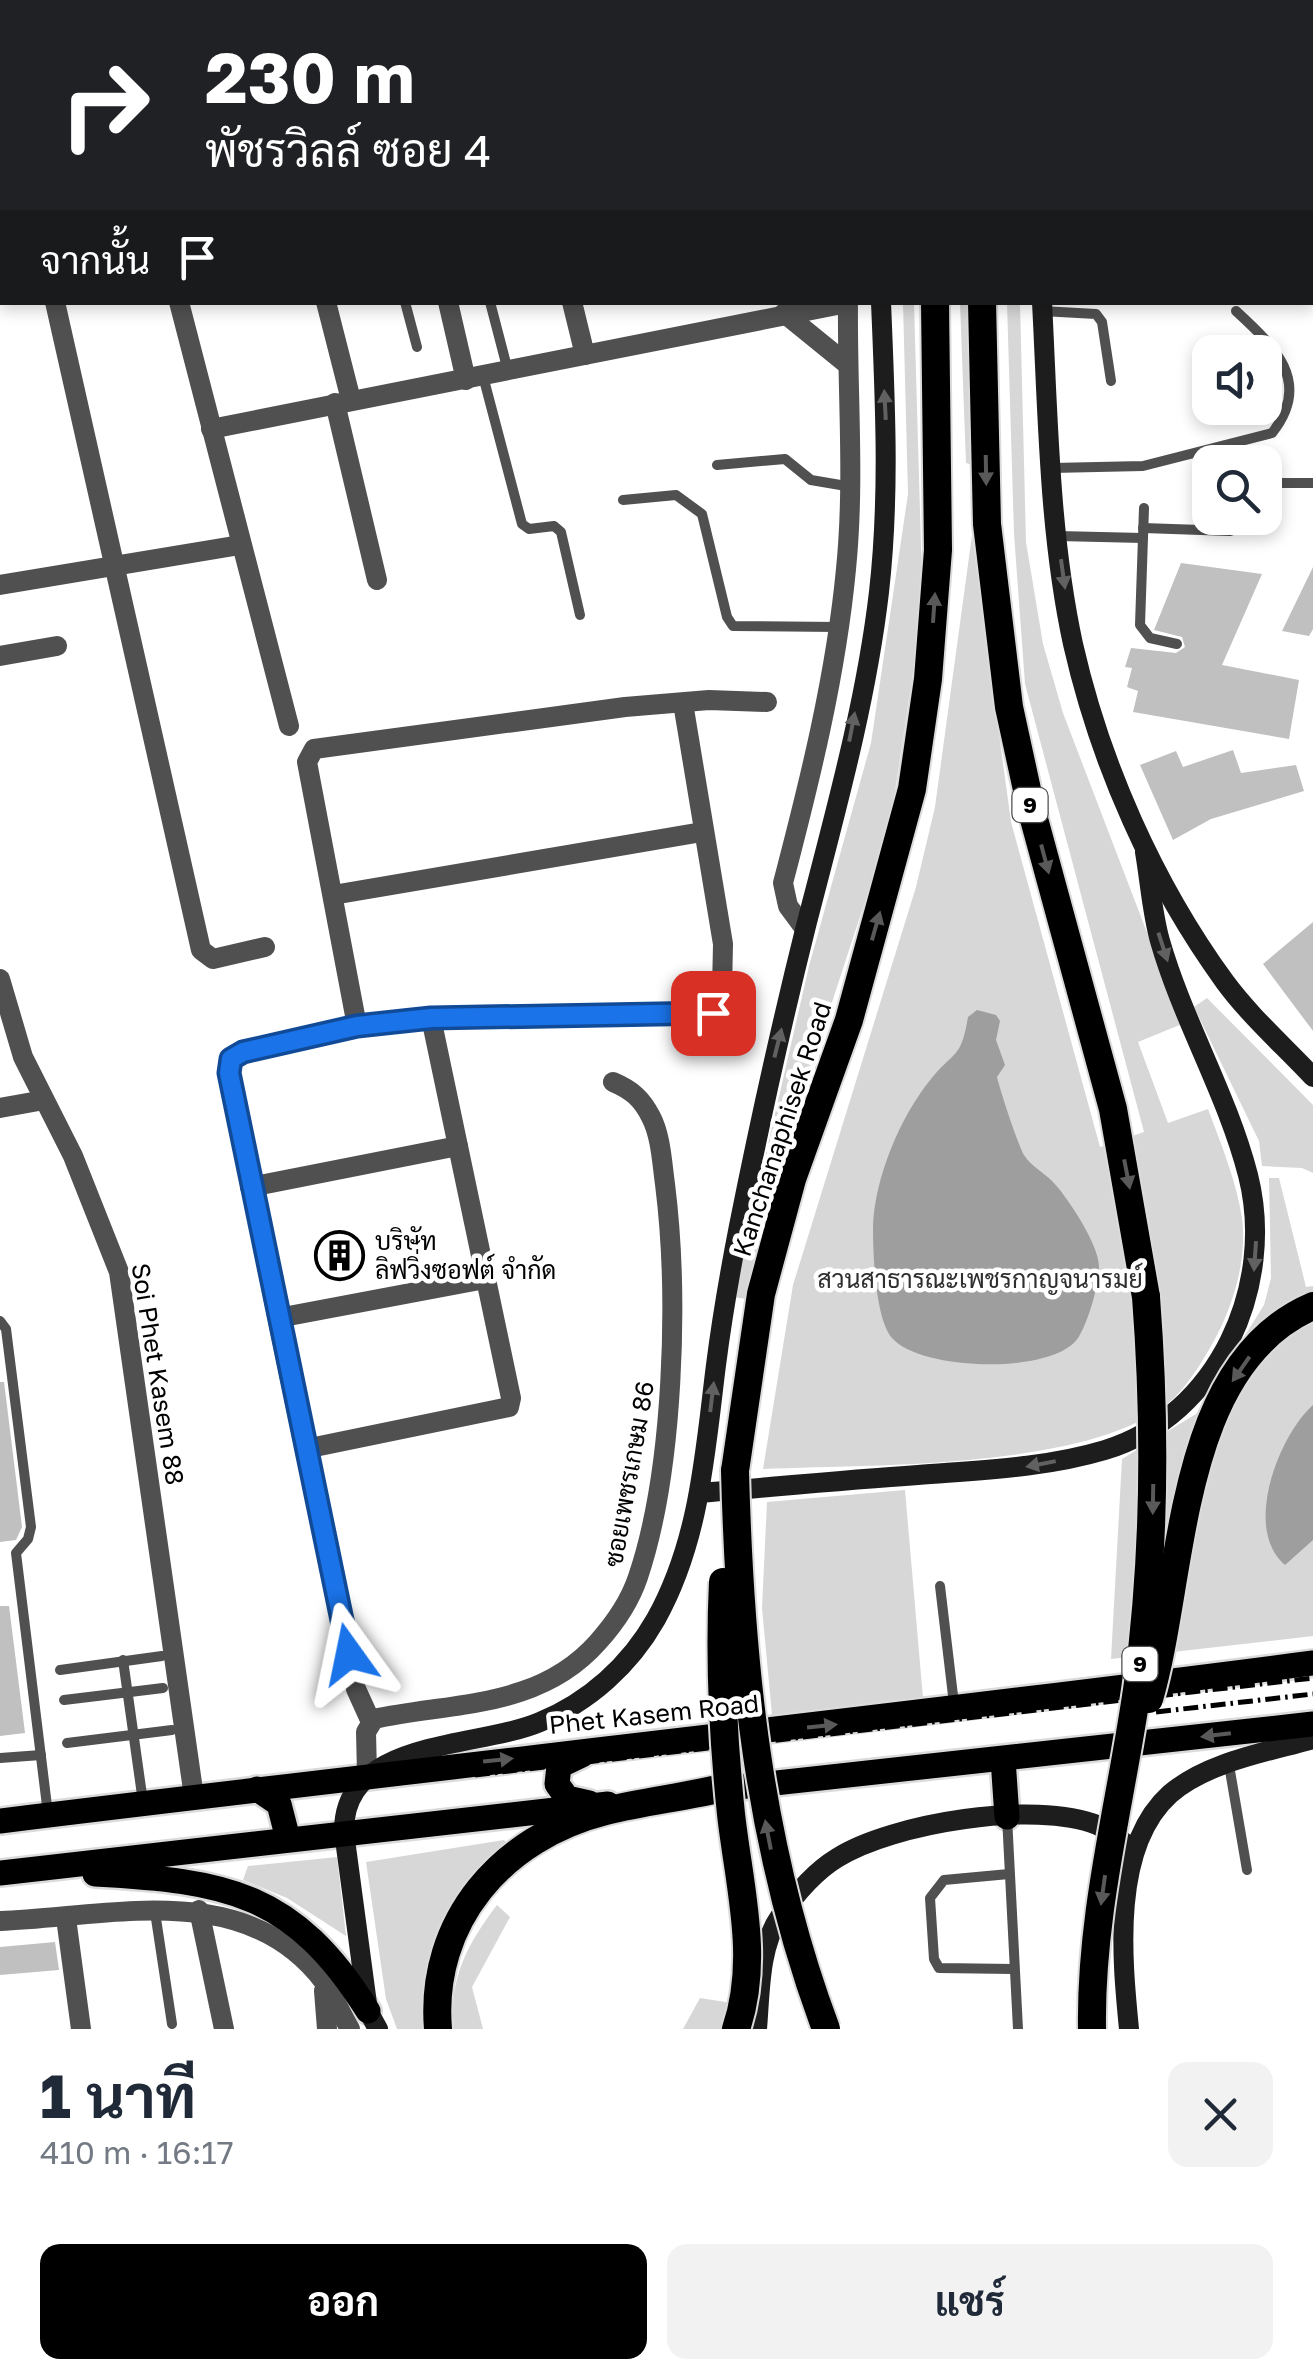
<!DOCTYPE html>
<html lang="th">
<meta charset="utf-8">
<style>
:root{--surface:#fff;--page:#f2f2f3;--text:#1f2937;--muted:#747a83;--accent:#000}
body{margin:0;font-family:"Golos Text",Sarabun,sans-serif;background:var(--page);color:var(--text);height:100vh;display:flex;flex-direction:column;font-size:38px;white-space:nowrap}
*{box-sizing:border-box;margin:0}
p{font-size:32px;color:var(--muted)}
.icon{flex:none;width:55px;height:55px;fill:none;stroke:currentColor;stroke-width:2;stroke-linecap:round;stroke-linejoin:round}
.map{position:relative;height:2029px;overflow:hidden}
.sheet{display:flex;flex-direction:column;background:var(--surface);flex:1}
.sheet>*{flex:none}
.hud{position:absolute;left:0px;top:0px;width:1315px;height:305px;box-shadow:0 5px 15px #0003;background:#202124;color:#fff;overflow:hidden}
.buttons{position:absolute;left:1192px;top:335px;display:grid;gap:20px}
.buttons a{display:grid;place-items:center;width:90px;height:90px;border-radius:20px;background:var(--surface);box-shadow:0 5px 15px #0003;font-size:50px}
.pin{position:absolute;display:grid;place-items:center;width:85px;height:85px;color:#fff;margin:-42px;border-radius:20px;box-shadow:0 5px 15px #0006}
.me{position:absolute;width:110px;margin:-55px;rotate:348deg;stroke-linejoin:round;filter:drop-shadow(0 0 8px #0008)}
.turn{display:flex;align-items:center;gap:35px;height:210px;padding:0 40px;font-size:45px}
.turn .icon{width:130px;height:130px;stroke-width:2.5}
.turn b{display:block;font-size:70px;line-height:85px}
.then{display:flex;align-items:center;height:95px;padding:0 40px;background:#0003;gap:20px;font-size:38px}
.round{display:grid;place-items:center;flex:none;width:105px;height:105px;border-radius:20px;background:var(--page)}
.headline{display:flex;align-items:center;justify-content:space-between;height:170px;padding:0 40px}
h1{font-size:60px;font-weight:700;line-height:75px}
.primary-button{display:flex;gap:20px;margin-top:auto;padding:20px 40px}
.primary-button a{flex:1;height:115px;border-radius:20px;background:var(--accent);color:#fff;font-size:40px;font-weight:700;line-height:115px;text-align:center}
.primary-button a+a{background:var(--page);color:var(--text)}
.map>svg:first-child{display:block}
.green{fill:#d7d7d7}
.water{fill:#9e9e9e}
.lines{fill:none;stroke-linecap:round;stroke-linejoin:round}
.canal{stroke:#9e9e9e;stroke-width:20}
.building{fill:#c0c0c0}
.primary-casing{stroke:#dbdbdb;stroke-width:30}
.trunk-casing{stroke:#dbdbdb;stroke-width:32}
.service{stroke:#505050;stroke-width:10}
.minor{stroke:#505050;stroke-width:20}
.tertiary{stroke:#505050;stroke-width:20}
.secondary{stroke:#1d1d1d;stroke-width:20}
.primary{stroke:#000;stroke-width:25}
.trunk{stroke:#000;stroke-width:28}
.rail{stroke:#000;stroke-width:5;stroke-dasharray:15 5 2.5 5;stroke-linecap:butt}
.trunk-bridge-casing{stroke:#dbdbdb;stroke-width:32;stroke-linecap:butt}
.trunk-bridge{stroke:#000;stroke-width:28}
.oneway{fill:#616161}
.oneway2{fill:#595959}
.route-casing{stroke:#114b97;stroke-width:25}
.route{stroke:#1a73e8;stroke-width:18}
.labels{text-anchor:middle;stroke-width:9;stroke-linejoin:round;paint-order:stroke}
.shield{fill:#fff;stroke:#4c4c4c;stroke-width:2.5}
.shield-label{font-size:22px;font-weight:bold;fill:#000}
.street-label{font-size:25px;fill:#000;stroke:#fff}
.poi-label{font-size:25px;fill:#000;stroke:#fff;text-anchor:start}
.park-label{font-size:25px;fill:#2e2e2e;stroke:#fff}
</style>
<div class="map">
<svg width="1313" height="2029" viewBox="0 0 1313 2029">
<rect width="100%" height="100%" fill="#fff"/>
<g class="green">
<polygon points="903,303 914,303 922,581 918,639 890,825 782,1155 746,1299 733,1297 809,966 871,743 908,494"/>
<polygon points="960,303 967,303 973,465 966,463"/>
<path d="M1007,303H1020L1026,542L1043,644L1063,713L1182,1024L1138,1042L1168,1123L1208,1109C1221,1144 1236,1180 1242,1218C1247,1257 1235,1300 1217,1335C1206,1356 1192,1379 1175,1397C1099,1471 866,1464 763,1469L793,1285L916,887L935,807L972,535L1011,822L1100,1147L1144,1132L1025,684L1014,534Z"/>
<polygon points="1207,998 1313,1105 1313,1173 1302,1168 1262,1166 1259,1141 1194,1007"/>
<polygon points="1269,1178 1279,1178 1306,1287 1313,1286 1313,1636 1111,1659 1122,1459 1196,1414 1264,1305 1271,1278"/>
<polygon points="905,1490 923,1698 772,1715 762,1608 767,1502"/>
<polygon points="504,1840 511,1846 469,1893 429,2029 397,2029 386,1999 366,1862"/>
<polygon points="337,1857 346,1936 287,1898 243,1880 248,1866"/>
<path d="M497,1905L510,1917L472,1987L483,2029H454C448,1979 468,1943 497,1905Z"/>
<polygon points="700,1998 751,2006 751,2029 683,2029"/>
</g>
<g class="water">
<path d="M977,1010L996,1015L1000,1021L996,1040L1005,1065L997,1077C1000,1090 1018,1145 1024,1155C1031,1166 1043,1172 1052,1181C1067,1196 1099,1245 1099,1266C1099,1285 1088,1323 1078,1338C1053,1375 920,1371 892,1338C875,1318 873,1253 873,1226C875,1177 900,1117 931,1079C955,1050 961,1059 968,1017Z"/>
<path d="M1313,1405V1540L1285,1565C1242,1529 1279,1435 1313,1405Z"/>
</g>
<g class="lines">
<g class="canal">
<polyline points="172,0 173,2"/>
<polyline points="392,0 392,2"/>
<polyline points="0,176 2,175"/>
</g>
</g>
<g class="building">
<polygon points="1181,563 1262,574 1222,665 1299,680 1289,739 1133,712 1138,691 1127,687 1132,668 1125,667 1131,648 1176,653 1185,647 1182,637 1154,630"/>
<polygon points="1313,567 1313,629 1309,636 1282,631"/>
<polygon points="1233,750 1241,773 1296,765 1304,791 1211,819 1173,840 1140,765 1176,751 1183,767"/>
<polygon points="1313,922 1313,1031 1263,964"/>
<polygon points="344,1234 352,1272 336,1278 328,1237"/>
<polygon points="0,1382 4,1382 22,1527 16,1540 0,1542"/>
<polygon points="0,1606 9,1606 25,1733 0,1736"/>
<polygon points="55,1942 59,1970 0,1975 0,1947"/>
</g>
<g class="lines">
<defs>
<g id="primary">
<polyline points="582,1755 559,1766 557,1784 567,1798 589,1803"/>
<polyline points="1003,1759 1007,1817"/>
<polyline points="257,1789 279,1804 288,1839"/>
<polyline points="712,1790 1313,1724"/>
<path d="M0,1821C438,1767 876,1720 1313,1663"/>
<polyline points="0,1873 608,1804"/>
<path d="M95,1874C226,1881 294,1892 368,2011"/>
</g>
<g id="trunk">
<polyline points="928,0 928,2"/>
<polyline points="977,0 977,2"/>
<polyline points="982,302 987,524 1009,707 1031,808 1113,1109 1146,1297"/>
<polyline points="735,1471 761,1294 792,1179 849,1020 912,789 928,679 938,550 935,302"/>
<path d="M438,2029C429,1921 502,1837 606,1811C641,1802 677,1798 713,1790"/>
</g>
</defs>
<use href="#primary" class="primary-casing"/>
<use href="#trunk" class="trunk-casing"/>
<g class="service">
<polyline points="1312,8 1313,8"/>
<polyline points="405,302 417,347"/>
<polyline points="490,302 508,371"/>
<polyline points="1042,311 1096,314 1102,322 1111,381"/>
<polyline points="483,376 522,524 529,529 554,526 561,532 580,615"/>
<polyline points="717,465 785,459 811,480 852,487"/>
<path d="M1052,468L1143,466L1272,433C1313,382 1274,346 1236,311"/>
<polyline points="1265,483 1313,483"/>
<polyline points="623,500 676,495 702,514 727,617 733,626 838,627"/>
<polyline points="1144,508 1140,625 1150,638 1177,644"/>
<polyline points="1143,528 1230,531 1240,528 1245,518"/>
<polyline points="1058,536 1143,538"/>
<polyline points="0,1321 6,1329 31,1527 28,1539 16,1553 48,1814"/>
<polyline points="940,1586 954,1704"/>
<polyline points="123,1660 143,1802"/>
<polyline points="60,1670 162,1656"/>
<polyline points="64,1700 163,1688"/>
<polyline points="67,1743 172,1730"/>
<polyline points="0,1758 41,1755"/>
<polyline points="1229,1765 1247,1870"/>
<polyline points="1007,1817 1018,2029"/>
<polyline points="1009,1874 944,1880 930,1898 934,1959 939,1968 1013,1969"/>
<polyline points="155,1912 172,2024"/>
</g>
<g class="minor">
<polyline points="276,0 277,2"/>
<polyline points="504,0 504,2"/>
<polyline points="1312,240 1313,240"/>
<polyline points="55,302 201,950 213,959 265,947"/>
<polyline points="179,302 289,726"/>
<polyline points="326,302 351,400"/>
<polyline points="448,302 466,380"/>
<polyline points="572,302 585,355"/>
<polyline points="784,313 848,365"/>
<polyline points="335,403 377,580"/>
<polyline points="211,429 847,303"/>
<polyline points="0,585 240,545"/>
<polyline points="0,656 57,646"/>
<polyline points="333,895 702,832"/>
<path d="M805,929L788,906L783,883C810,780 836,675 846,569C855,480 847,391 848,302"/>
<polyline points="357,1026 307,762 314,749 625,707 709,700 767,702"/>
<polyline points="0,1108 44,1100"/>
<polyline points="250,1187 458,1146"/>
<polyline points="278,1318 485,1279"/>
<polyline points="305,1449 509,1407 511,1398 431,1018"/>
<path d="M371,1722L356,1689C312,1484 268,1279 229,1073L231,1059L243,1051L357,1026L431,1018L713,1013L722,990L723,944L683,703"/>
<path d="M367,1774L366,1732L374,1719C453,1702 539,1709 598,1642C615,1623 630,1601 638,1577C674,1470 679,1296 665,1184C662,1163 661,1136 651,1117C642,1099 632,1090 613,1082"/>
<polyline points="199,1910 224,2029"/>
<polyline points="66,1918 81,2029"/>
<path d="M0,1921C109,1917 246,1878 324,1982C334,1996 341,2014 350,2029"/>
<polyline points="324,1991 327,2029"/>
</g>
<polyline class="tertiary" points="0,979 23,1057 73,1156 119,1272 194,1797"/>
<g class="secondary">
<polyline points="873,0 873,2"/>
<polyline points="1025,0 1025,2"/>
<path d="M1042,302C1048,416 1049,533 1073,644C1100,763 1153,883 1225,982C1250,1016 1284,1046 1313,1077"/>
<path d="M699,1493C772,1487 845,1480 918,1475C981,1470 1045,1468 1105,1450C1219,1415 1276,1285 1248,1175C1227,1094 1183,1021 1160,941C1152,913 1150,881 1145,852"/>
<path d="M378,2029L368,2011L344,1832C343,1738 477,1749 540,1722C589,1702 630,1665 656,1619C700,1540 705,1452 716,1365C722,1318 730,1272 739,1226C759,1126 781,1026 806,926C834,817 866,704 879,592C890,495 885,400 881,302"/>
<path d="M757,2029C760,1995 759,1947 779,1918C794,1896 814,1872 837,1858C892,1823 1036,1800 1097,1825C1111,1831 1123,1841 1134,1851"/>
<path d="M1129,2029C1122,1958 1111,1847 1170,1794C1207,1762 1267,1752 1313,1739"/>
</g>
<use href="#primary" class="primary"/>
<use href="#trunk" class="trunk"/>
<g class="rail">
<polyline points="1156,1712 1313,1694"/>
<polyline points="475,1775 1313,1678"/>
</g>
<defs>
<g id="trunk-bridge">
<path d="M735,1471C740,1663 758,1848 826,2029"/>
<path d="M723,1582C719,1660 723,1737 731,1814C739,1886 760,1959 736,2029"/>
<path d="M1149,1699C1185,1577 1175,1365 1313,1306"/>
<path d="M1092,2029C1090,1912 1122,1798 1138,1683C1155,1554 1156,1427 1146,1297"/>
</g>
</defs>
<use href="#trunk-bridge" class="trunk-bridge-casing"/>
<use href="#trunk-bridge" class="trunk-bridge"/>
</g>
<defs><path id="oneway-solid" d="M-6-.8H1V-3.2L6.5 0L1 3.2V.8H-6Z" transform="scale(2.5)"/></defs>
<g class="oneway">
<use href="#oneway-solid" transform="translate(885 405) rotate(-93)"/>
<use href="#oneway-solid" transform="translate(1063 574) rotate(82)"/>
<use href="#oneway-solid" transform="translate(852 727) rotate(-79)"/>
<use href="#oneway-solid" transform="translate(1163 947) rotate(72)"/>
<use href="#oneway-solid" transform="translate(778 1043) rotate(-76)"/>
<use href="#oneway-solid" transform="translate(1255 1256) rotate(94)"/>
<use href="#oneway-solid" transform="translate(712 1397) rotate(-83)"/>
<use href="#oneway-solid" transform="translate(1041 1464) rotate(169)"/>
</g>
<g class="oneway2">
<use href="#oneway-solid" transform="translate(986 470) rotate(89)"/>
<use href="#oneway-solid" transform="translate(934 608) rotate(-86)"/>
<use href="#oneway-solid" transform="translate(1045 859) rotate(75)"/>
<use href="#oneway-solid" transform="translate(876 926) rotate(-74)"/>
<use href="#oneway-solid" transform="translate(1127 1174) rotate(79)"/>
<use href="#oneway-solid" transform="translate(1241 1369) rotate(125)"/>
<use href="#oneway-solid" transform="translate(1153 1499) rotate(91)"/>
<use href="#oneway-solid" transform="translate(822 1726) rotate(-6)"/>
<use href="#oneway-solid" transform="translate(1216 1735) rotate(173)"/>
<use href="#oneway-solid" transform="translate(498 1760) rotate(-6)"/>
<use href="#oneway-solid" transform="translate(768 1835) rotate(-101)"/>
<use href="#oneway-solid" transform="translate(1103 1890) rotate(98)"/>
</g>
<g class="lines">
<defs>
<polyline id="route" points="349,1654 229,1073 231,1059 243,1052 357,1026 431,1018 713,1013"/>
</defs>
<use href="#route" class="route-casing"/>
<use href="#route" class="route"/>
</g>
<defs>
<symbol id="building-ring" viewBox="-11 -11 22 22"><circle r="9.5" fill="#fff" stroke="#000" stroke-width="1.5"/><path d="M-4-6H4V6H1V3H-1V6H-4ZM-2.5-4.3h1.7v1.8h-1.7ZM.8-4.3h1.7v1.8H.8ZM-2.5-1h1.7V.8h-1.7ZM.8-1h1.7V.8H.8Z" fill="#000"/></symbol>
</defs>
<g fill-rule="evenodd">
<use href="#building-ring" x="312" y="1228" width="55" height="55"/>
</g>
<g class="labels">
<g class="shield">
<rect x="1012.5" y="788" width="35" height="34" rx="8"/>
<rect x="1122.5" y="1647" width="35" height="34" rx="8"/>
</g>
<g class="shield-label">
<text x="1030" y="813">9</text>
<text x="1140" y="1672">9</text>
</g>
<g class="street-label">
<text transform="translate(782 1129) rotate(-72)" y="9">Kanchanaphisek Road</text>
<text transform="translate(158 1374) rotate(81)" y="9">Soi Phet Kasem 88</text>
<text transform="translate(629 1474) rotate(-80)" y="9">ซอยเพชรเกษม 86</text>
<text transform="translate(654 1714) rotate(-6)" y="9">Phet Kasem Road</text>
</g>
<g class="poi-label">
<text x="375" y="1250">บริษัท<tspan x="375" dy="29">ลิฟวิ่งซอฟต์ จำกัด</tspan></text>
</g>
<g class="park-label">
<text x="980" y="1288">สวนสาธารณะเพชรกาญจนารมย์</text>
</g>
</g>
</svg>
<div class="buttons">
<a><svg class="icon" aria-label="sound" viewBox="0 0 24 24"><path d="M4 9h4l5-4v14l-5-4H4zM17 9q2 3 0 6"/></svg></a>
<a><svg class="icon" aria-label="search" viewBox="0 0 24 24"><circle cx="10" cy="10" r="6"/><path d="M15 15l6 6"/></svg></a>
</div>
<div class="pin" style="left:713px;top:1013px;background:#d93025"><svg class="icon" aria-label="arrive" viewBox="0 0 24 24"><path d="M6 21V4h12l-3 4 3 4H6"/></svg></div>
<svg class="me" style="left:349px;top:1654px" viewBox="-20 -20 40 40"><path d="M0-17L14 15 0 8-14 15z" fill="#1a73e8" stroke="#fff" stroke-width="4"/></svg>
<div class="hud">
<div class="turn"><svg class="icon" aria-label="right" viewBox="0 0 24 24"><path d="M7 20v-9h11M14 6l5 5-5 5"/></svg><div><b>230 m</b>พัชรวิลล์ ซอย 4</div></div>
<div class="then">จากนั้น<svg class="icon" aria-label="arrive" viewBox="0 0 24 24"><path d="M6 21V4h12l-3 4 3 4H6"/></svg></div>
</div>
</div>
<section class="sheet">
<div class="headline"><div><h1>1 นาที</h1><p>410 m · 16:17</p></div><a class="round"><svg class="icon" aria-label="close" viewBox="0 0 24 24"><path d="M6 6l12 12M18 6L6 18"/></svg></a></div>
<div class="primary-button"><a>ออก</a><a>แชร์</a></div>
</section>
